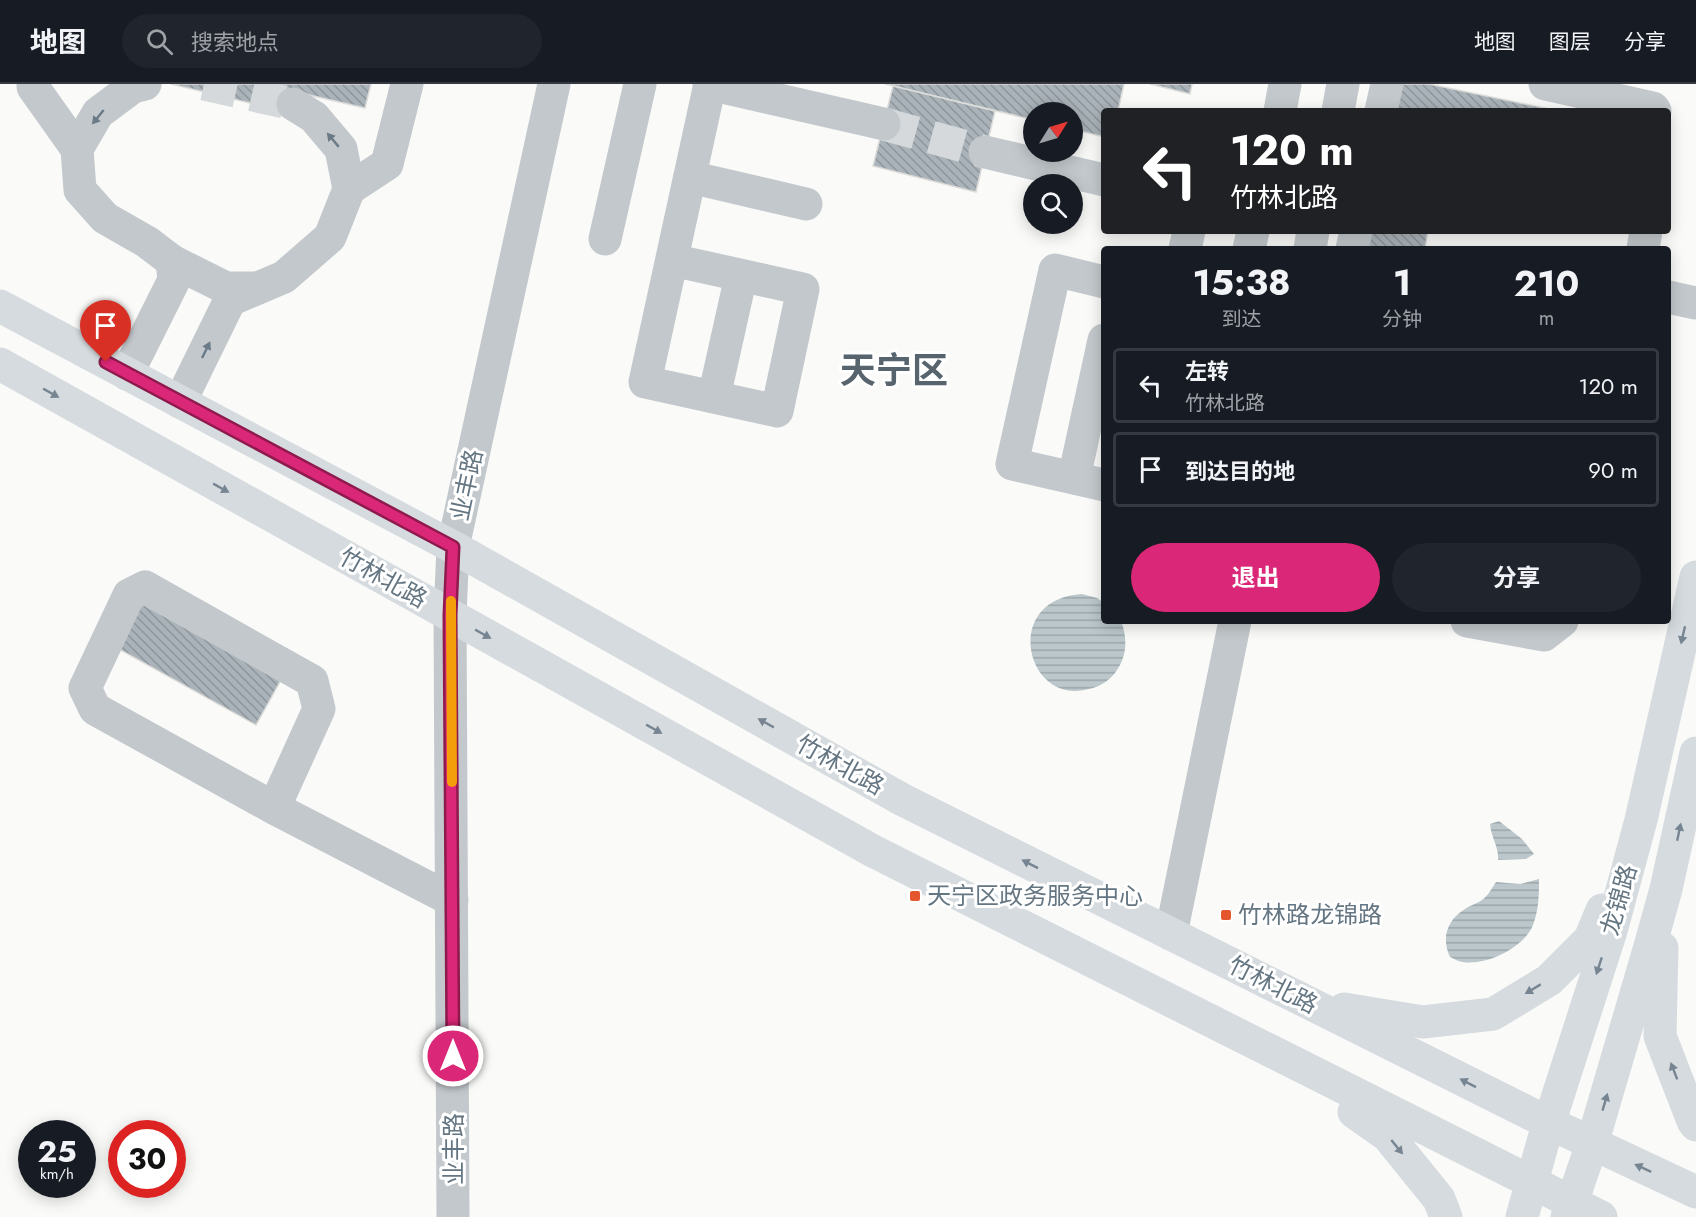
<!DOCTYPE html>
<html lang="zh">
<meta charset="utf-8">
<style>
:root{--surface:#171b24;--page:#20242c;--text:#f1f3f6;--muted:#9ea1a6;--line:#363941;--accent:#db2777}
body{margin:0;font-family:Jost,"Noto Sans SC",sans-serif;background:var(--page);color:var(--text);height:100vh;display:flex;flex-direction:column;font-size:22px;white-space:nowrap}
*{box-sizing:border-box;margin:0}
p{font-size:20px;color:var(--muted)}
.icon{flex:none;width:33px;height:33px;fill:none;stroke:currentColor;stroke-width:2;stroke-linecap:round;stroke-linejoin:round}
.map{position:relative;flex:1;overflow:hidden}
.details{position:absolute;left:1101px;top:162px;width:570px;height:378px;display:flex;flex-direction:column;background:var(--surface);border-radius:6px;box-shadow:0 3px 15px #0003}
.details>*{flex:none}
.guide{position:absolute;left:1101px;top:24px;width:570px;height:126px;border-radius:6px;box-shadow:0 3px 15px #0003;background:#202124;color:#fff;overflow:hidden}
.needle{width:39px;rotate:53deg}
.buttons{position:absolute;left:1023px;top:18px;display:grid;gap:12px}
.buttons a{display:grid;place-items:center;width:60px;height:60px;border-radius:50%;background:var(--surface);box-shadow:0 3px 15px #0003;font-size:30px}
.speed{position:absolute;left:18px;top:1036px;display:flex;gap:12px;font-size:30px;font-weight:700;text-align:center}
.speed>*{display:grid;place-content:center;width:78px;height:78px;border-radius:50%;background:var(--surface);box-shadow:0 3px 15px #0003;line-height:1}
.speed small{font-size:15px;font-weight:400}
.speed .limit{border:9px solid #d22;background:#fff;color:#111}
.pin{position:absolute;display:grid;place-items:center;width:51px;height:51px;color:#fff;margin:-62px -26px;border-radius:50% 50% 50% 0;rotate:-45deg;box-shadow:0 0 6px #0007}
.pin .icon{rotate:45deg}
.me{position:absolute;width:66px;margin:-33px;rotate:0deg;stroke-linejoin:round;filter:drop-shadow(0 0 4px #0008)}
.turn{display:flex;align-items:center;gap:21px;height:126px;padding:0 30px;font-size:27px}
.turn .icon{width:78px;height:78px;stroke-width:2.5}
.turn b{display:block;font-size:42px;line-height:51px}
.eta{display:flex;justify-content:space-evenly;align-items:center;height:102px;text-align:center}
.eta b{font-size:36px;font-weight:700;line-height:42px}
.cta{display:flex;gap:12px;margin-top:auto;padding:12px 30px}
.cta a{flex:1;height:69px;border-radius:36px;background:var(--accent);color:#fff;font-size:24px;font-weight:700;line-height:69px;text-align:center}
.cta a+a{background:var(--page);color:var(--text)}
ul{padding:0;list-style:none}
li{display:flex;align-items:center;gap:18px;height:75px;margin:0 12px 9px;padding:0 18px;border:3px solid var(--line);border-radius:6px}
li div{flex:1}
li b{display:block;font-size:22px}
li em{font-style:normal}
header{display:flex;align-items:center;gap:36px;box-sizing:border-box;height:84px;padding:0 30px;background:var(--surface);border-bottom:2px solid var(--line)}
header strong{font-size:28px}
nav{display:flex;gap:33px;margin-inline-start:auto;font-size:21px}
.search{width:420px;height:54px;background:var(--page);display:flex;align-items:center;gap:15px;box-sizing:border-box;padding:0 21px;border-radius:33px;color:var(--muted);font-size:22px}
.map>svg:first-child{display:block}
.water{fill:url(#water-rules)}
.building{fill:url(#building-back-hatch);stroke:#dcdcda;stroke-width:1.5}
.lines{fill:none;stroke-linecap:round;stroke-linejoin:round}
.minor-tunnel{stroke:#d5d9db;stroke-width:33;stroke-dasharray:33 16;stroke-linecap:butt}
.minor{stroke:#c3c8cc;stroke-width:33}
.major{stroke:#d6dbdf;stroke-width:33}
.oneway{fill:#6a7a87}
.oneway2{fill:#768591}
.route-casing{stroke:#8e194d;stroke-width:15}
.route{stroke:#db2777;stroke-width:10}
.slow{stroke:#f59e0b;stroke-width:10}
.poi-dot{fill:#e4572e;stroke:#fff;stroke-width:2}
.labels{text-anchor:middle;stroke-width:6;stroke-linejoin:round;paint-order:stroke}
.street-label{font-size:24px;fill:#657683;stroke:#fff}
.poi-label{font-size:24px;fill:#657683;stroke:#fff;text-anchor:start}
.town-label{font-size:36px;font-weight:bold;fill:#57646e;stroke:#fff}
</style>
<header>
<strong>地图</strong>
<div class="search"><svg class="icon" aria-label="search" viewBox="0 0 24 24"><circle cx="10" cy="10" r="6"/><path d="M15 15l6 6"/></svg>搜索地点</div>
<nav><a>地图</a><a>图层</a><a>分享</a></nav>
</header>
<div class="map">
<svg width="1696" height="1133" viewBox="0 0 1696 1133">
<defs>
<pattern id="water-rules" width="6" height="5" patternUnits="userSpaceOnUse" patternTransform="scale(1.5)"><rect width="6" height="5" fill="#bbc7cb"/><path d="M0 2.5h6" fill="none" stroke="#9ca6aa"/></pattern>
<pattern id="building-back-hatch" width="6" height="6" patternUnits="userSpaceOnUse" patternTransform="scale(1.5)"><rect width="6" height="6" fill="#aab3b9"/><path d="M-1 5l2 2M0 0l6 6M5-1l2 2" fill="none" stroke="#8e969c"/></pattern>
</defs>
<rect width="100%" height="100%" fill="#fafaf8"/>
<g class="water">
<path d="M1082,510L1097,514L1104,519V537H1121C1128,555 1127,573 1115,589C1107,599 1097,604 1084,606C1025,618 1002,515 1082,510Z"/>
<path d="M1499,737L1522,755L1534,770L1526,775L1498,776C1499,763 1491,753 1490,740Z"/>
<path d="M1539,795C1539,811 1539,825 1533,841C1524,864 1486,882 1463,878C1459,878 1453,874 1450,873C1441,854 1447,836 1465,825C1470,821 1477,820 1482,816C1488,812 1492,804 1496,798L1520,800Z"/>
</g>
<g class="building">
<polygon points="171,0 371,0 365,24 296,8 291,29"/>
<polygon points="885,0 1124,0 1118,27 1104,27 1104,53 1072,45 1072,28 1034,28 1034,36"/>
<polygon points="1150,0 1192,0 1190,10"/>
<polygon points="1397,0 1429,0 1559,27 1392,27"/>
<polygon points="893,2 995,27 976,108 873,82"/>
<polygon points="1368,147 1428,147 1425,165 1364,165"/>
<polygon points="139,518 281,596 256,641 115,563"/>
</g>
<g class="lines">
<g class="minor-tunnel">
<polyline points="204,0 293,20"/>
<polyline points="884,40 985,68"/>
</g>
<g class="minor">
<polyline points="33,0 33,3 77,65"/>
<polyline points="709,0 884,40"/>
<polyline points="1545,0 1653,24 1655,27"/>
<polyline points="1280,27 1285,0"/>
<polyline points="1338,27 1343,0"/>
<polyline points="1381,27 1387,0"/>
<polyline points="985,68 1104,96"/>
<polyline points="690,93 806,120"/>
<polyline points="349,105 387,80 407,0"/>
<polyline points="605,155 640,0"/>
<polyline points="1185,165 1189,147"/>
<polyline points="1249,165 1253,147"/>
<polyline points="1310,165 1313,147"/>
<polyline points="1352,165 1356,147"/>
<polyline points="1643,165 1646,147"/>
<polyline points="672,176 803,205 777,327 645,298 710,0"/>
<polyline points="172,177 226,204 257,204"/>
<polyline points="1104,198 1055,186 1012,380 1104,401"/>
<polyline points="1668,213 1696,219"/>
<polyline points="127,290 174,196 172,177 147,158 105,134 80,106 77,65 98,29 133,3 145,0"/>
<polyline points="714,313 741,192"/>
<polyline points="180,318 230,216 284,193 330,153 349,105 341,65 314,33 293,20"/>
<polyline points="1074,394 1104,256"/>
<polyline points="1467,537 1544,551 1562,537"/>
<polyline points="274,724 319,625 312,597 145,503 129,511 85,604 95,625 274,724 452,816"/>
<polyline points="1171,850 1235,537"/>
<polyline points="453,1133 450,531 453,463 554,0"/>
</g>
<g class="major">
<polyline points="0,222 453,463 903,716 1549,1039 1696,1108"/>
<polyline points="0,280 873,767 1601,1133"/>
<polyline points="1662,864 1660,952 1693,1037 1696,1041"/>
<polyline points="1344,925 1423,938 1493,930 1549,896 1590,855 1602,826"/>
<polyline points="1354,1028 1388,1052 1439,1115 1446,1133"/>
<polyline points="1522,1133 1543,1058 1611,847 1641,736 1696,493"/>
<polyline points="1567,1133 1592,1060 1651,859 1666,805 1696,669"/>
</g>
</g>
<defs><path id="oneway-solid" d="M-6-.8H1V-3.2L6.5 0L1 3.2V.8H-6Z" transform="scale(1.5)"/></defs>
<g class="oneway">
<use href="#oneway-solid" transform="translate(98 33) rotate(129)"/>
<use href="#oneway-solid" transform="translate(333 56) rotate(-130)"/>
<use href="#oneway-solid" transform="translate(206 266) rotate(-64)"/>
</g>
<g class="oneway2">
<use href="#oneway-solid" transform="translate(51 309) rotate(29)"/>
<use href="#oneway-solid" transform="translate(221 404) rotate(29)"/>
<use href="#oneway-solid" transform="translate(483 550) rotate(29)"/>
<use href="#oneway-solid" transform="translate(1683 551) rotate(103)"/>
<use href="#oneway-solid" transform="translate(766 639) rotate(-151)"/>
<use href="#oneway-solid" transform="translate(654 645) rotate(29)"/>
<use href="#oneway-solid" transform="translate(1679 748) rotate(-78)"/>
<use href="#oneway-solid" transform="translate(1030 780) rotate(-153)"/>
<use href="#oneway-solid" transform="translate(1599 882) rotate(108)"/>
<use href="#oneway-solid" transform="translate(1533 905) rotate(149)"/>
<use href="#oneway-solid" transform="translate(1674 987) rotate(-111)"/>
<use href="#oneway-solid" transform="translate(1468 999) rotate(-153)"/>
<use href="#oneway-solid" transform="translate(1605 1018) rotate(-74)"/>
<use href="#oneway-solid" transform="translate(1397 1063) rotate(51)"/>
<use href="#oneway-solid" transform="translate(1643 1084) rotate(-155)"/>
</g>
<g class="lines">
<defs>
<polyline id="route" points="106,278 453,463 450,531 453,972"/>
</defs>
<use href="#route" class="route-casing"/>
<use href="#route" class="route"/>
<polyline class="slow" points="451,517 452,698"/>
</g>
<g class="poi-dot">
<rect x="909" y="806" width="12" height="12" rx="3"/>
<rect x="1220" y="825" width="12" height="12" rx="3"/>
</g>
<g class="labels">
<g class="street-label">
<text transform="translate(467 401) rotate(-78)" y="8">业丰路</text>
<text transform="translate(383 494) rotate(29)" y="8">竹林北路</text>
<text transform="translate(840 681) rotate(29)" y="8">竹林北路</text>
<text transform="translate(1619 816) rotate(-74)" y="8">龙锦路</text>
<text transform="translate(1273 901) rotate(27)" y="8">竹林北路</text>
<text transform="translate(454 1065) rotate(-90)" y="8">业丰路</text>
</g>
<g class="poi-label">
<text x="927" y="820">天宁区政务服务中心</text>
<text x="1238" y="839">竹林路龙锦路</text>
</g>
<g class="town-label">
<text x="894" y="299">天宁区</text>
</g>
</g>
</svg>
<div class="buttons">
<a><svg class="needle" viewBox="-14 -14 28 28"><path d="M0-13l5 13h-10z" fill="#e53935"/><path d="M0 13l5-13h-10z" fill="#9ea1a6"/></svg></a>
<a><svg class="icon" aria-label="search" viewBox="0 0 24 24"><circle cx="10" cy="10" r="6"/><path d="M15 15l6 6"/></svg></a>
</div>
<div class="speed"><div>25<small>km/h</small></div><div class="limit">30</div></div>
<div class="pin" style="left:106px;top:278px;background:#d93025"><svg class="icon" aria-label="arrive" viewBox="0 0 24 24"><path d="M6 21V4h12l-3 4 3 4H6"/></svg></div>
<svg class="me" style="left:453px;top:972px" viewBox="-20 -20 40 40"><circle r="17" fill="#db2777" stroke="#fff" stroke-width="3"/><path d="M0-11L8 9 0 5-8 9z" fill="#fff"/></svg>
<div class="guide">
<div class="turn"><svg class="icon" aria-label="left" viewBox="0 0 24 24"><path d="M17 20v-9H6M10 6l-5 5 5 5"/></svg><div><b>120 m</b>竹林北路</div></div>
</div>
<section class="details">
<div class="eta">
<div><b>15:38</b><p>到达</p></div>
<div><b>1</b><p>分钟</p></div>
<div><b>210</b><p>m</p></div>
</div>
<ul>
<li><svg class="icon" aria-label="left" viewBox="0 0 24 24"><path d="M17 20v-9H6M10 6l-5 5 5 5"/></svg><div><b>左转</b><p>竹林北路</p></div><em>120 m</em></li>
<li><svg class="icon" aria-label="arrive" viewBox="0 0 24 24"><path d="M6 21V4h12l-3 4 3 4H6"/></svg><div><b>到达目的地</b></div><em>90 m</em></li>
</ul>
<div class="cta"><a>退出</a><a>分享</a></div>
</section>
</div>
